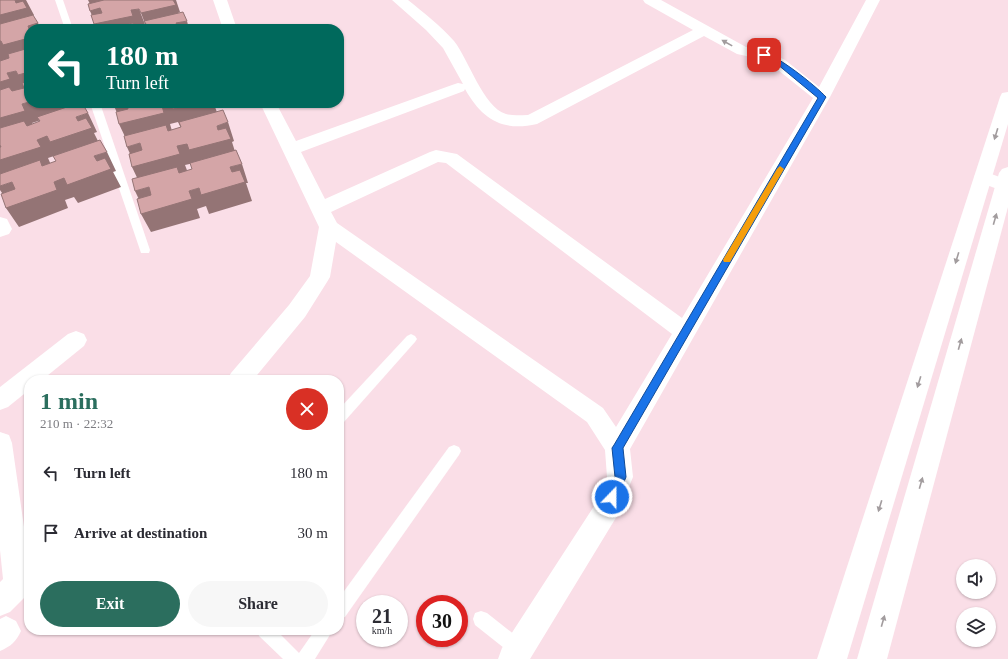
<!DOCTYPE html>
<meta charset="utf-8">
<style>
:root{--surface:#fff;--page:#f7f7f7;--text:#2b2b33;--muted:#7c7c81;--accent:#2b6e5e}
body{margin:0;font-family:"Times New Roman",serif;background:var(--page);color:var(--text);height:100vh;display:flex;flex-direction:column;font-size:15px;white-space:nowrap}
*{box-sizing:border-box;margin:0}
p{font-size:13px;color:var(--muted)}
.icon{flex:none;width:22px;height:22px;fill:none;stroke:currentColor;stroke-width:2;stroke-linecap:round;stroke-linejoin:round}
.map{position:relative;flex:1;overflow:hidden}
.drawer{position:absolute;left:24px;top:375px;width:320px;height:260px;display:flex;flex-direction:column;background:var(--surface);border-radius:16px;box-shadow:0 1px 3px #0004}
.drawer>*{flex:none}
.top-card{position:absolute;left:24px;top:24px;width:320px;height:84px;border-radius:16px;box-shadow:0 1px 3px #0004;background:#00695c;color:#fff;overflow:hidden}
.tools{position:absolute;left:956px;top:559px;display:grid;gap:8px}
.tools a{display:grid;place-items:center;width:40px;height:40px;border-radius:50%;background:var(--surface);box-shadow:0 1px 3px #0004;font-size:20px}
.speed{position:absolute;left:356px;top:595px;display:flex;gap:8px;font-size:20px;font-weight:700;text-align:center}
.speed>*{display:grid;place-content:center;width:52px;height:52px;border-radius:50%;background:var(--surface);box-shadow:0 1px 3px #0004;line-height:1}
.speed small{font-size:10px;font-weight:400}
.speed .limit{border:6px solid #d22;background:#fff;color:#111}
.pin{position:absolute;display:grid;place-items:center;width:34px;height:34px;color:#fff;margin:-17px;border-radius:8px;box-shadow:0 2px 6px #0006}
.me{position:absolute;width:44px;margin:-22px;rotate:22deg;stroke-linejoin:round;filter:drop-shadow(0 0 3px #0008)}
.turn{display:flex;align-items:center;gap:14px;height:84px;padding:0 16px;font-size:18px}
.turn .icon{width:52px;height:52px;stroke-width:2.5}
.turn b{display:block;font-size:28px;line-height:34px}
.round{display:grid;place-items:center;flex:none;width:42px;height:42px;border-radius:21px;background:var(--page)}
.summary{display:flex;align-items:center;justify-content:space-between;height:68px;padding:0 16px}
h1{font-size:24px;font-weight:800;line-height:30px;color:var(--accent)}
.primary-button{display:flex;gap:8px;margin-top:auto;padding:8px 16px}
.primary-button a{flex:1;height:46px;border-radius:24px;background:var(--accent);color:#fff;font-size:16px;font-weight:800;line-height:46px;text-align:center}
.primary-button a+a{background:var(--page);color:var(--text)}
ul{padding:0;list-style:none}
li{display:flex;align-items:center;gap:12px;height:60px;padding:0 16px}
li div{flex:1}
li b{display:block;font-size:15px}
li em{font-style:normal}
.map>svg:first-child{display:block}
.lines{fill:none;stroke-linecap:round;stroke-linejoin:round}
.service{fill:#fff;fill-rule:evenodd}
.minor{fill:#fff;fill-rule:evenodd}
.tertiary{fill:#fff;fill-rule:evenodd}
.shaded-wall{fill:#947475}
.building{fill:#d4a5a7;stroke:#947475}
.oneway{fill:#a29c9e}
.route{fill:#1a73e8;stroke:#114b97}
.slow{fill:#f59e0b}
</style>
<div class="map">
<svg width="1008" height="659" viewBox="0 0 1008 659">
<rect width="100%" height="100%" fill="#fadee7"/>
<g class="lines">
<g class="service">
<polygon points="55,0 63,0 73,29 65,29"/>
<polygon points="90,103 100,103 150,250 149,253 141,253 140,250"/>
<polygon points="411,334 415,336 417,339 415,342 344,422 339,424 339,409 407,336"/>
<polygon points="454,445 459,447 461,451 459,455 345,617 339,619 339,598 449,447"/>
<polygon points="481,611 487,613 525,643 527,649 525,655 519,657 513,655 475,625 473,619 475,613"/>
<polygon points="257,630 276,630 299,653 315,630 333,630 315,659 283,659 259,636"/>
</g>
<g class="minor">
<polygon points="213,0 227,0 237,29 223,29"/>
<path d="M392,0H408C424,13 440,25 454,41C469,60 483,107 506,114C513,116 520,115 528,115L693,30L645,3L643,0H661L746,47L769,52L785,60L819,87L866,0H880L830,97L630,449L633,477L617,516L530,659H498L502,648L598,500L607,477L605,450L587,422L336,242L330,277L327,282L305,317L253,380H227L231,373L289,305L310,276L319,227L260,103H276L296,141L452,85L458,83L463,84L443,48L426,30ZM704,36L737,54L760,59L773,66L813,98L682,318L457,154L436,150L430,152L325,199L301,152L464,91L465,89C482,119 502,132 537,124ZM438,162L446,163L672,334L616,427L603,408L337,223L331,212Z"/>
<polygon points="983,171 1008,180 1008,193 976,181 974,177 976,173"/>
<polygon points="0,217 7,219 12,229 9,234 0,237"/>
<polygon points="76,331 84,334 87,340 84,346 42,380 29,380 29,390 8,407 0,410 0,387 68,334"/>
<polygon points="0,432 9,435 12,443 29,562 29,593 10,612 0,616 0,582 3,579 0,550"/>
<path d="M6,616L16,621L21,631C16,642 11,646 0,651V619Z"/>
</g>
<g class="tertiary">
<polygon points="1008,92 1008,124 847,659 817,659 1000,97 1002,93"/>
<polygon points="1008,167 1008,207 887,659 857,659 999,173 1002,169"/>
</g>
</g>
<g class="shaded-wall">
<polygon points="0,0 26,0 34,15 31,16 38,23 41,29 29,29 0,34"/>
<polygon points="88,0 136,0 131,10 139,9 146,27 139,29 96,29 94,24 96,24 90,11 93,10"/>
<polygon points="166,0 176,0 180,12 178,13 182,22 187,21 189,29 147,29 141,13"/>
<polygon points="29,38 29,59 7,73 16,71 29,72 29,94 0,104 0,41"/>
<polygon points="29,102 29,103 79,103 41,120 32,123 35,129 0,141 0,118 22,104"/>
<polygon points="115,103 132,103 162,106 171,103 216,103 214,104 219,118 181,128 178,122 170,124 172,131 128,143 119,124 122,124 114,106"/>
<polygon points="88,113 97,132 94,133 101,147 57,155 48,158 51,165 0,175 0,143 37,140 76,117"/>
<polygon points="228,122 234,141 232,142 237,158 194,163 185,165 188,173 141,186 132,167 177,146 217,126"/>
<polygon points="140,143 148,162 135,165 127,147"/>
<polygon points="107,152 116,171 113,172 121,187 78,203 74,197 65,200 68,208 19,227 6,208 54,182 94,156"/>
<polygon points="242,164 248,183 246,183 252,201 209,214 206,206 197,209 200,218 151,232 141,214 189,191 199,188 230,167"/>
<polygon points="12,182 24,201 11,206 0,190 0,186"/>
<polygon points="149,187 158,206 144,210 135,191"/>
</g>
<g class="building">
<polygon points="0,0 15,0 16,3 23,1 27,8 0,15"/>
<polygon points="104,0 173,0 176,5 141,13 139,9 131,10 133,16 94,24 91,15 102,13 100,8 90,11 88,4"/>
<polygon points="183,12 187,21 176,23 178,27 185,25 186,29 105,29 133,23 134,27 146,24 144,21"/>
<polygon points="33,15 38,23 28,26 29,29 36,27 38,29 29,29 29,38 3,45 1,41 0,41 0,24"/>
<polygon points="29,48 29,72 18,75 16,71 7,73 10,79 0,82 0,61 9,58 8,54"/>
<polygon points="29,81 29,102 22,104 25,111 0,118 0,90 9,87 12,91 24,88 22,83"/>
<polygon points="32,103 45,103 33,107"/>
<polygon points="79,103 82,103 88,113 76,117 78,121 86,118 92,128 50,142 47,136 37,140 41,147 0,160 0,147 1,147 0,145 0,128 24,121 27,126 40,121 37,117"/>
<polygon points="113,103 126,103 114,106"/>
<polygon points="127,103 197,103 173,109 171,103 162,106 164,113 119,124 116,112 128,109"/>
<polygon points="223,110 228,122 217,126 218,130 226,128 231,139 189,150 187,144 177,146 180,154 132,167 129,154 142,150 140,143 127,147 124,136 166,125 168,131 181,127 179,122"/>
<polygon points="100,140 107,152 94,156 97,161 105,158 111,169 67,185 64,178 54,182 57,190 6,208 1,194 15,189 12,182 0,186 0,174 40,160 42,166 56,161 53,156"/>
<polygon points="236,150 242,164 230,167 232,172 240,170 245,182 201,195 199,188 189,191 192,199 141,214 137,199 151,195 149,187 135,191 132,179 177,167 179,173 192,169 190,163"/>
</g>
<defs><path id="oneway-solid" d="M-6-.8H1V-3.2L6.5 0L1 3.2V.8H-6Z"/></defs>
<g class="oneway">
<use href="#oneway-solid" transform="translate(727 43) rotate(-151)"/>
<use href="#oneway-solid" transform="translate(996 134) rotate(107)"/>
<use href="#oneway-solid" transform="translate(995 219) rotate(-74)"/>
<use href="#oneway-solid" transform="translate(957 258) rotate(107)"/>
<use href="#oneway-solid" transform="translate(960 344) rotate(-74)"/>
<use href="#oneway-solid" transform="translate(919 382) rotate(107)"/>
<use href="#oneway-solid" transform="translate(921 483) rotate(-74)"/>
<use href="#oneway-solid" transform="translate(880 506) rotate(107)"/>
<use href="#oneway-solid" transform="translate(883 621) rotate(-74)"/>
</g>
<path class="route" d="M762,53C774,52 817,87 826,97L623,448L626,477L616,501L612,502L608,501L607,497L615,477L612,448L614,445L818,98L777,64L762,56Z"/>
<polygon class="slow" points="780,166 784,169 730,262 724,262 723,260 724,258 777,169"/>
</svg>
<div class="tools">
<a><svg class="icon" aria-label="sound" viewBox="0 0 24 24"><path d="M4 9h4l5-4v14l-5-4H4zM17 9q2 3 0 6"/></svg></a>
<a><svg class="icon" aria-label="layers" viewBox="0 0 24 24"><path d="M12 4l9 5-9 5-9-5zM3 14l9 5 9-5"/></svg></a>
</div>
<div class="speed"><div>21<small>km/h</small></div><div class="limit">30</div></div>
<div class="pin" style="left:764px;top:55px;background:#d93025"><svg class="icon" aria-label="arrive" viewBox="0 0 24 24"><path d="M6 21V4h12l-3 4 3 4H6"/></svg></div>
<svg class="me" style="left:612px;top:497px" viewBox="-20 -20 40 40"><circle r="17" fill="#1a73e8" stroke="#fff" stroke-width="3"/><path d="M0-11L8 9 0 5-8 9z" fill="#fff"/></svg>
<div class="top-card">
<div class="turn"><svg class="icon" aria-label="left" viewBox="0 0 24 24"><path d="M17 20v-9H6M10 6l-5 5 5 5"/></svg><div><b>180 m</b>Turn left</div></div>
</div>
<section class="drawer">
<div class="summary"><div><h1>1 min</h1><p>210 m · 22:32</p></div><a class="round" style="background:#d93025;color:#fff"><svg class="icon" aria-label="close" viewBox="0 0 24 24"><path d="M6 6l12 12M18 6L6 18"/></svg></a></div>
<ul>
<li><svg class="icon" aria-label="left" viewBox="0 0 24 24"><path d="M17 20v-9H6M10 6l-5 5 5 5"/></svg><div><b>Turn left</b></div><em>180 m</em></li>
<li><svg class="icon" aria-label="arrive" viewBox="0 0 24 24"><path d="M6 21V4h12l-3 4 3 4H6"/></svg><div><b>Arrive at destination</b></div><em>30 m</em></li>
</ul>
<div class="primary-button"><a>Exit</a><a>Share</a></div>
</section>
</div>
